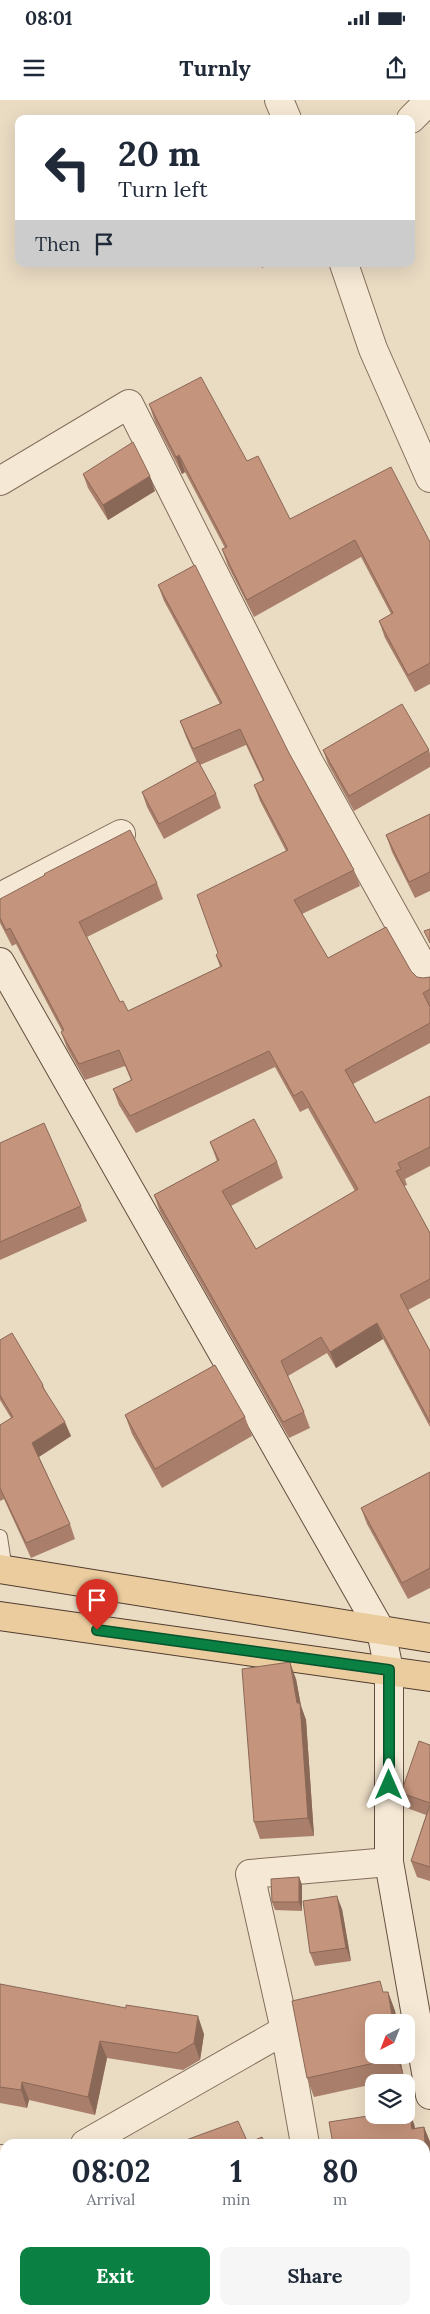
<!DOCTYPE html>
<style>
:root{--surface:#fff;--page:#f6f6f7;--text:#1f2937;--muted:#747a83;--accent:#0b8043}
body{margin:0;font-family:Lora,serif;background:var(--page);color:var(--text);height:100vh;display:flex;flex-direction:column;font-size:19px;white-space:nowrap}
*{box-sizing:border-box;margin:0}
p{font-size:16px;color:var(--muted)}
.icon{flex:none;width:28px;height:28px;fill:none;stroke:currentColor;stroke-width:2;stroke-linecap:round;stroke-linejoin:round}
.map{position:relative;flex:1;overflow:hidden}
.details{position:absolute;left:0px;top:2039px;width:430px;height:176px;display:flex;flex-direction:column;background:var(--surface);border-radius:15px 15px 0 0;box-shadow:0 5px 20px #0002}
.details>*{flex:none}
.hud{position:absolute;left:15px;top:15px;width:400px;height:152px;border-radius:10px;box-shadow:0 5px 20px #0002;background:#fff;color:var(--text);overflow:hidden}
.needle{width:32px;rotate:222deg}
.buttons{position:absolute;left:365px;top:1914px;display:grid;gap:10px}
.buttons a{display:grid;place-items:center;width:50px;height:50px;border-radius:10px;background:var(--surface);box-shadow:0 5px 20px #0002;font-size:25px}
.pin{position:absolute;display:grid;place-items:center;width:42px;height:42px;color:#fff;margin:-51px -21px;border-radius:50% 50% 50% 0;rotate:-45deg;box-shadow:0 0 5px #0007}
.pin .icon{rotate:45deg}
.me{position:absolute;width:55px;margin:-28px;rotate:0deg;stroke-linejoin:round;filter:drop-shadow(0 0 4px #0008)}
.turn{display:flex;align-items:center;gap:18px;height:105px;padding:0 20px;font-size:22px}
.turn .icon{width:65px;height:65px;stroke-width:2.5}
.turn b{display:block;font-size:35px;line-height:42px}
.then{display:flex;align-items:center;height:48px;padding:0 20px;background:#0003;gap:10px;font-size:19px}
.eta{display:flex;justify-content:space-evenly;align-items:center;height:85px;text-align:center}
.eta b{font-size:30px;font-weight:800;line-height:35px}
.cta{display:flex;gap:10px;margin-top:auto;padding:10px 20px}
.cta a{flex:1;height:58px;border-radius:10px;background:var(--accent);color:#fff;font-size:20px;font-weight:800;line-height:58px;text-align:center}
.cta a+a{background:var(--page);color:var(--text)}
.status{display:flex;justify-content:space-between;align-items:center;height:35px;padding:0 25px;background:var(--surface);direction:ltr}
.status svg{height:14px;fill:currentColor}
header{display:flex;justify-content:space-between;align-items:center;height:65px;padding:0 20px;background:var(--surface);font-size:22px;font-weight:800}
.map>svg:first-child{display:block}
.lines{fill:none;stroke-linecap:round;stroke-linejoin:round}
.lane-casing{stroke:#826d5b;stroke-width:16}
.street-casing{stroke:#826d5b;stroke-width:30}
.secondary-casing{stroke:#644e3f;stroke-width:30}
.primary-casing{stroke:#503c2f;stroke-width:30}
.lane{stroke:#f5e9d5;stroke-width:14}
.street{stroke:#f5e9d5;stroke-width:28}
.secondary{stroke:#f5e9d5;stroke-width:28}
.primary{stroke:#eacc9e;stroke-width:28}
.wall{fill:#a97f6b}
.shaded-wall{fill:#8a6857}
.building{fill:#c5947c;stroke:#8a6857}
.route-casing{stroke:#07532c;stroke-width:12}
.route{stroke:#0b8043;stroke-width:9}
</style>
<div class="status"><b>08:01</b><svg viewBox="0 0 49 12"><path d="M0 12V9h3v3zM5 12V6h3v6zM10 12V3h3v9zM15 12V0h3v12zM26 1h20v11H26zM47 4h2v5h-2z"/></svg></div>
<header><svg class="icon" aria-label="menu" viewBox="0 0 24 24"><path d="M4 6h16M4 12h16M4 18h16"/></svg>Turnly<svg class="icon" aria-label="share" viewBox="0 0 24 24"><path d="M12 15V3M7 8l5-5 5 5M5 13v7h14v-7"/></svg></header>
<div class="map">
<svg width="430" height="2214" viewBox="0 0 430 2214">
<rect width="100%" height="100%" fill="#eadbc3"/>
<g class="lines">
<defs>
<polyline id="lane" points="0,1437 5,1470"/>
<g id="street">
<polyline points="279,0 287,19"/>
<polyline points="411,19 430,0"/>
<polyline points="344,164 373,249 430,378"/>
<polyline points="0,381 129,304 309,662 430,879"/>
<polyline points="0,797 121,734"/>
<polyline points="285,1930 250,1774 389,1762"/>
<polyline points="85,2044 285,1930 305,2044"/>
<polyline points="0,2059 5,2060"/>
<polyline points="335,2210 336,2214"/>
<polyline points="63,2214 65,2210"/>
</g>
<polyline id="secondary" points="0,862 381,1531 389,1570 389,1762 430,1995"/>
<g id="primary">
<polyline points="0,1469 430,1538"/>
<polyline points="0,1516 430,1577"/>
</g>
</defs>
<use href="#lane" class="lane-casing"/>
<use href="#street" class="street-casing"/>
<use href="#secondary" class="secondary-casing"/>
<use href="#primary" class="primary-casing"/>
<use href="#lane" class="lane"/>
<use href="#street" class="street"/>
<use href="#secondary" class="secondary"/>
<use href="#primary" class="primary"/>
</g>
<g class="wall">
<polygon points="260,164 269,164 262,168"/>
<polygon points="149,304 247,361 290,419 430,442 430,584 415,592 385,538 379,521 391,514 361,457 254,517 228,466 222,449 225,448 185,372 182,374 155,322"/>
<polygon points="83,374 155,391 108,420 88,388"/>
<polygon points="158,485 289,653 354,770 360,786 302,814 328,858 411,871 417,877 423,878 430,877 430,943 353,984 375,1023 430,996 430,1066 405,1079 407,1085 404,1086 430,1133 430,1198 408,1210 430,1251 430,1327 383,1239 336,1268 327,1253 288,1276 304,1312 310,1328 289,1338 160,1112 154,1095 217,1061 210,1042 277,1062 283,1078 231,1106 256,1149 355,1091 308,1008 300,1012 275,967 136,1033 119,1005 113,989 131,980 125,966 85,980 67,948 61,932 62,931 16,844 12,846 0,823 0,799 157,783 163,799 87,837 120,902 128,911 220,867 216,855 218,853 286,751 260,701 254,685 263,681 246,645 200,665 216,694 221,708 164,739 147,707 142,692 197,662 186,637 180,621 220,604 164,501"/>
<polygon points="323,650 429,650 430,654 430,667 354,711 328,664"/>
<polygon points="430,714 430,791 415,798 392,752 386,735"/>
<polygon points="0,1043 81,1106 87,1121 0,1160"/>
<polygon points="0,1240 43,1285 46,1293 71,1336 39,1357 70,1424 75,1439 31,1458 4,1399 0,1401 0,1325 11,1318 0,1300"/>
<polygon points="125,1315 245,1317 252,1336 162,1388 132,1334"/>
<polygon points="430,1372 430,1488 408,1499 367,1424 361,1408"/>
<polygon points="296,1579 301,1606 306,1620 314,1736 260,1739 254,1722"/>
<polygon points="430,1645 430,1781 417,1777 411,1761 426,1715 407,1708 401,1693"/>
<polygon points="299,1777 302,1785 302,1811 275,1810 272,1802"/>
<polygon points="342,1809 351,1861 315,1866 310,1853"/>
<polygon points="0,1884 204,1934 200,1960 183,1970 107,1958 95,2015 29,2000 27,2008 0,2003"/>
<polygon points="384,1892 388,1892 395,1911 397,1922 374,1922 374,1955 399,1955 404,1977 379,1982 374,1982 374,1984 314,1997 307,1978"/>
<polygon points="414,2024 415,2028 424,2027 430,2042 430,2186 425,2186 425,2044 333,2044"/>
</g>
<g class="shaded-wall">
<polygon points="179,355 185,372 182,374 176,357"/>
<polygon points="150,376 155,391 108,420 103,405"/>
<polygon points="377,1223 383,1239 336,1268 330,1252"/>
<polygon points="65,1322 71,1336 37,1358 32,1343"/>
<polygon points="290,1562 296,1579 301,1606 306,1620 314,1736 308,1718 297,1603"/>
<polygon points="299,1777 302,1785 302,1811 299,1802"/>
<polygon points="337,1796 342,1809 351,1861 346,1848"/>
<polygon points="388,1892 395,1911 397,1922 393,1922"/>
<polygon points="198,1916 204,1934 200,1960 194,1943"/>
<polygon points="100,1941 107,1958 95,2015 88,1997"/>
<polygon points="397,1955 399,1955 404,1977 397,1958"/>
<polygon points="22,1982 29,2000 27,2008 21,1990"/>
<polygon points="409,2009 414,2024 418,2043 412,2029"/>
<polygon points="424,2027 430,2042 430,2120"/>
<polygon points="5,2167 5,2185 0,2190 0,2171"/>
<polygon points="419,2210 422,2210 423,2214 420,2214"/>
</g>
<g class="building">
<polygon points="201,277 247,361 258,356 290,419 391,367 430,442 430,563 408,575 379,521 393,513 355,440 247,500 222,449 227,447 179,355 176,357 149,304"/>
<polygon points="133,342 150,376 103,405 83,374"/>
<polygon points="195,465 289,653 354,770 294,800 328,858 386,827 411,871 417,877 423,878 430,877 430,889 423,893 430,907 430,923 345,970 375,1023 430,996 430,1047 398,1063 401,1069 396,1071 430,1133 430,1179 400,1195 430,1251 430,1322 377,1223 330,1252 321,1237 281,1261 304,1312 283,1322 154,1095 219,1060 210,1042 254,1019 277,1062 222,1091 256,1149 358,1089 302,991 294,996 269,951 130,1016 113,989 132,980 119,950 79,964 61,932 64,930 10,828 6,830 0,818 0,799 45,775 44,774 130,730 157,783 79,822 120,902 123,901 128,911 222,866 216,855 218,853 197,795 288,750 254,685 264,680 240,629 193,649 180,621 222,603 158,485"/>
<polygon points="402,604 429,650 349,696 323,650"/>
<polygon points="198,661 216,694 159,724 142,692"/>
<polygon points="430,714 430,772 409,782 386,735"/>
<polygon points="430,829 430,843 424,831"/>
<polygon points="44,1023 81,1106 0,1142 0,1043"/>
<polygon points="12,1233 43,1285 42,1286 65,1322 32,1343 70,1424 26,1443 0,1388 0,1325 13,1317 0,1295 0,1240"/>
<polygon points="215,1265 245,1317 155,1369 125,1315"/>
<polygon points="430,1372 430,1468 402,1483 361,1408"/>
<polygon points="290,1562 297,1603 300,1603 308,1718 254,1722 242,1569"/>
<polygon points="419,1641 430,1645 430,1703 401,1693"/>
<polygon points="430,1705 430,1767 411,1761"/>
<polygon points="299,1777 299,1802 272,1802 271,1779"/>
<polygon points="337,1796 346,1848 310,1853 303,1801"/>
<polygon points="380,1881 383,1892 388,1892 393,1922 374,1922 374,1955 397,1955 397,1958 307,1978 292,1901"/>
<polygon points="0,1884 126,1908 126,1905 198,1916 194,1943 177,1953 100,1941 88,1997 22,1982 21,1990 0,1987"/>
<polygon points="409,2009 412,2029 424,2027 430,2120 430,2171 425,2171 425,2044 333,2044 329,2022 374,2015 406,2015 406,2010"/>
<polygon points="238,2021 248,2043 262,2037 265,2044 175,2044"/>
<polygon points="0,2114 5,2119 5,2167 0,2171"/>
<polygon points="92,2210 95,2214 86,2214"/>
<polygon points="97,2210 319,2210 325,2214 98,2214"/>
<polygon points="358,2210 419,2210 420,2214 359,2214"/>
</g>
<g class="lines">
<defs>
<polyline id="route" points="97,1530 389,1570 389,1685"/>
</defs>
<use href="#route" class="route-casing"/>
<use href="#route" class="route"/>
</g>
</svg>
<div class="buttons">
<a><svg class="needle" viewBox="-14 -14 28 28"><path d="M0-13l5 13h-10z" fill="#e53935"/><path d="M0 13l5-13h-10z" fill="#747a83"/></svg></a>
<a><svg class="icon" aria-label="layers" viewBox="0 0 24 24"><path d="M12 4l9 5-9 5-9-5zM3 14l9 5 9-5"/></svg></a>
</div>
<div class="pin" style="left:97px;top:1530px;background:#d93025"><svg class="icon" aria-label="arrive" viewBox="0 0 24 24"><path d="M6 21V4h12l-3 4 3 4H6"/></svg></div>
<svg class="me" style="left:389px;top:1685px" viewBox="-20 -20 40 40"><path d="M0-17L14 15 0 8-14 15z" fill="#0b8043" stroke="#fff" stroke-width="4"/></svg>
<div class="hud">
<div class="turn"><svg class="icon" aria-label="left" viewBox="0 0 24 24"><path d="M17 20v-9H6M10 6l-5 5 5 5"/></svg><div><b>20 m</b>Turn left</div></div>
<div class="then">Then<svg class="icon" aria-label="arrive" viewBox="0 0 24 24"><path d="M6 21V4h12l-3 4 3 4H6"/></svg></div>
</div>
<section class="details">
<div class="eta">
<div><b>08:02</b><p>Arrival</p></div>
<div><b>1</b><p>min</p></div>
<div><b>80</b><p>m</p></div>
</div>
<div class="cta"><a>Exit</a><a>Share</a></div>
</section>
</div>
